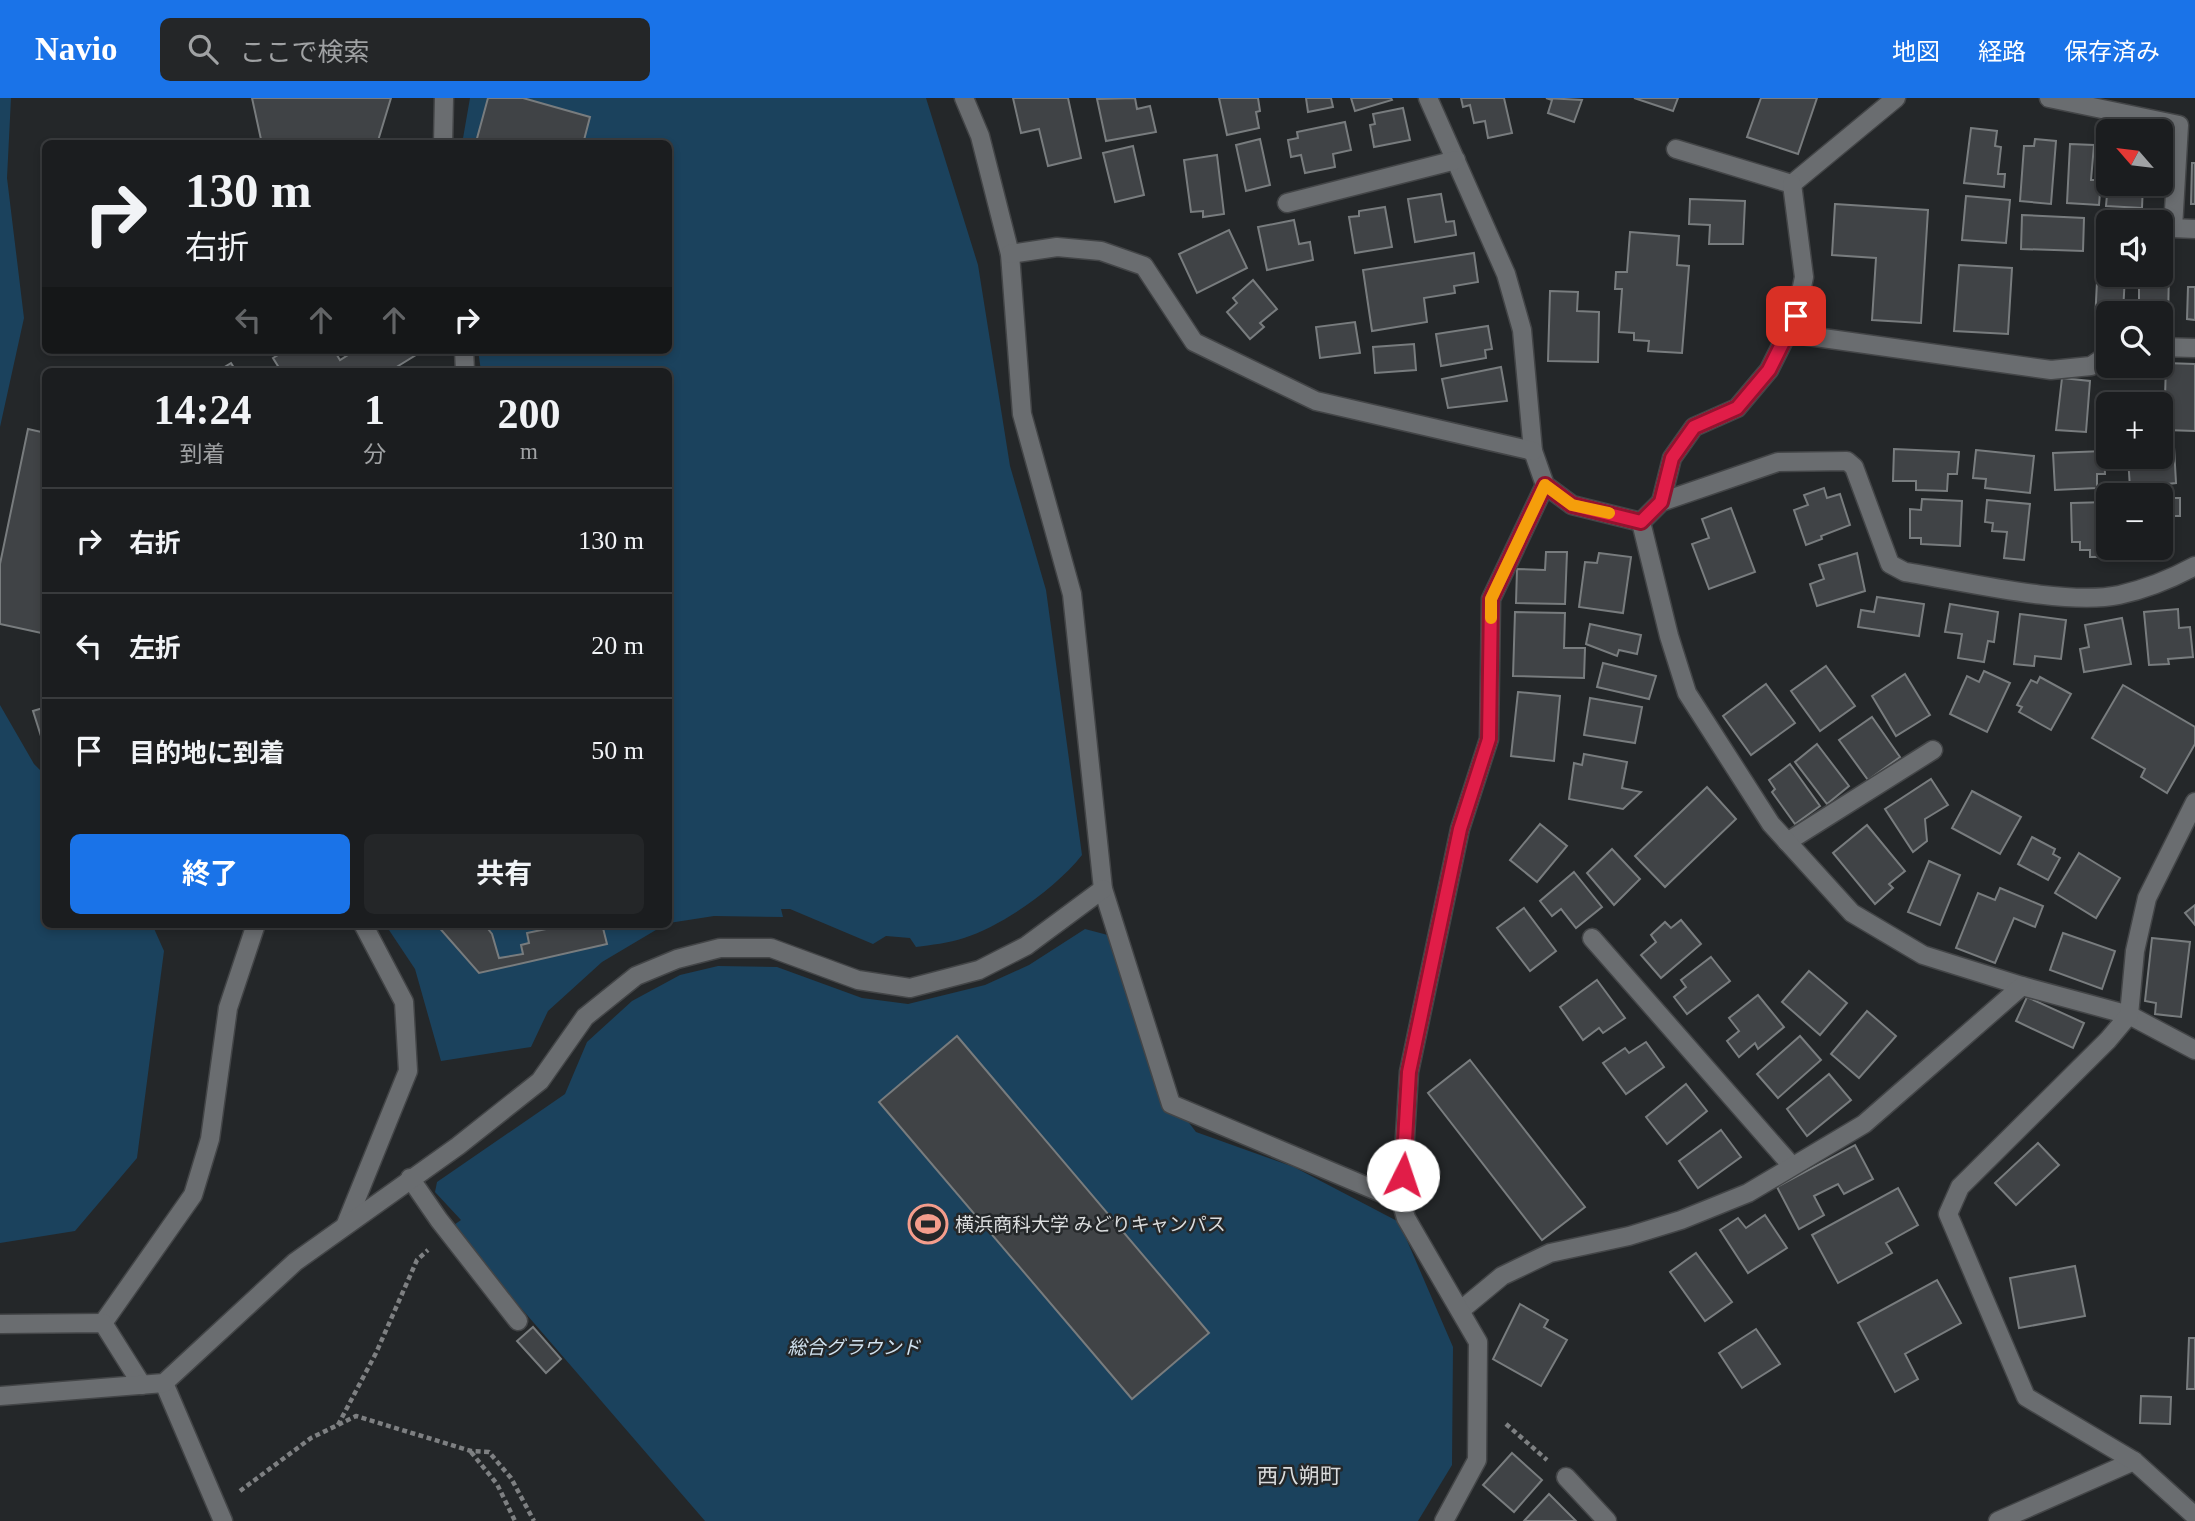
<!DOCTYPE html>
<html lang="ja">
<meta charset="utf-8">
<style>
:root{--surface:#1b1d1f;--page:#242628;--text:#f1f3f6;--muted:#a0a2a4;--line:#393b3d;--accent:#1a73e8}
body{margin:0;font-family:"Times New Roman","Noto Sans JP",serif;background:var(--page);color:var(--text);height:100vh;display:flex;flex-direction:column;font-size:26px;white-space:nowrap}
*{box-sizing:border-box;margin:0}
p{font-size:23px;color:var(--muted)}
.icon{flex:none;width:38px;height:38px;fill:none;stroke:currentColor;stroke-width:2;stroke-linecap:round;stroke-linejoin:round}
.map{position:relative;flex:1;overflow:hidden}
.drawer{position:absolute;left:42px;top:270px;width:630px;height:560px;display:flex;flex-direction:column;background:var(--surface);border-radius:10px;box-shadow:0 4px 10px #0003,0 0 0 2px var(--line)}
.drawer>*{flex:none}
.guide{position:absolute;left:42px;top:42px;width:630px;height:214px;border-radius:10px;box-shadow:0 4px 10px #0003,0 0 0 2px var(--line);background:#1b1d1f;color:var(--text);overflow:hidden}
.needle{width:46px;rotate:298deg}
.controls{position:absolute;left:2096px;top:21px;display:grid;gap:14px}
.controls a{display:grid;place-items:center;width:77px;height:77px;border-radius:10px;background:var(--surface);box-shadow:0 4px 10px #0003,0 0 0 2px var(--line);font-size:35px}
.pin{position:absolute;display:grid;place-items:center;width:60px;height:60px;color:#fff;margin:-30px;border-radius:14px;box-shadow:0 4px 10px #0006}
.me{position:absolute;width:77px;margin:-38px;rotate:4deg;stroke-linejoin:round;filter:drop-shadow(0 0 5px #0008)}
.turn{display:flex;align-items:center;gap:24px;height:147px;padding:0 28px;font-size:32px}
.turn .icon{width:91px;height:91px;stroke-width:2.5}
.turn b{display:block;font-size:49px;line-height:60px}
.lanes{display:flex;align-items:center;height:66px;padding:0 28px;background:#0003;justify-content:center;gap:35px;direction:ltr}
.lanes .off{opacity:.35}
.eta{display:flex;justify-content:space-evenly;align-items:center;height:119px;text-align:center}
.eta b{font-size:42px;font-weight:700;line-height:49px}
.cta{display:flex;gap:14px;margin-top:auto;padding:14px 28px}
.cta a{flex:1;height:80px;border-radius:10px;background:var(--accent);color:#fff;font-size:28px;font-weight:700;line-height:80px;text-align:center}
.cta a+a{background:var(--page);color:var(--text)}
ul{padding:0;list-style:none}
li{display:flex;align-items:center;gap:21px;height:105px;padding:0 28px;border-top:2px solid var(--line)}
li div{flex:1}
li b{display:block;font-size:26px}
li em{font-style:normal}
header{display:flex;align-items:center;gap:42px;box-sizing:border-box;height:98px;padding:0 35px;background:var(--accent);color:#fff}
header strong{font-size:33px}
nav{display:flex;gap:38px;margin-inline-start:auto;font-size:24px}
.search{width:490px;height:63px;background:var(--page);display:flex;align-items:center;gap:18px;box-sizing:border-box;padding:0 24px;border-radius:10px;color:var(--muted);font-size:26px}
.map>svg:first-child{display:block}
.green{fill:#1b425d}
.building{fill:#404346;stroke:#787c7e;stroke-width:2}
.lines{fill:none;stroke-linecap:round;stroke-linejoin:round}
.service-casing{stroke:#434547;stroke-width:21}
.minor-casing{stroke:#434547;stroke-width:21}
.path{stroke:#7e8082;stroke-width:4.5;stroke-dasharray:5 3.5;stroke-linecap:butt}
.service{stroke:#6a6d70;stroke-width:18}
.minor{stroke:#6a6d70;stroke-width:18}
.route-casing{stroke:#92132f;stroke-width:18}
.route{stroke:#e11d48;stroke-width:12}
.slow{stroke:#f59e0b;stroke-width:12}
.labels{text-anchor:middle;stroke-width:5;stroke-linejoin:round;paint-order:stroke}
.poi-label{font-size:19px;fill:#dbddde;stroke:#242729;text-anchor:start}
.park-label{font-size:19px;font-style:italic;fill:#d2e3f0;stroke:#242729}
.neighbourhood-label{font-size:21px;fill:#dbddde;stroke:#242729}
</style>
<header>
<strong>Navio</strong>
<div class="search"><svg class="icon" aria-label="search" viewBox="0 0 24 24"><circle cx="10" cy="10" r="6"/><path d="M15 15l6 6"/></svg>ここで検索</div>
<nav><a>地図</a><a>経路</a><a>保存済み</a></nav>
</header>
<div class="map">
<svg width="2195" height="1423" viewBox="0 0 2195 1423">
<rect width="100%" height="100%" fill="#242729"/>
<g class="green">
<polygon points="0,0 11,0 7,80 24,220 0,329"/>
<path d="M470,0H926L978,167L1010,368L1046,492L1082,757C1056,790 1004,827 964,840C949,845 931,847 916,849L910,840L886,838L873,846L790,811H781L783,819L714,818L669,825L668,273H481L478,252H668V46H462Z"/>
<polygon points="0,607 34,666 45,677 46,826 152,826 164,853 137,1060 75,1133 0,1145"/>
<polygon points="385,826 666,826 602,864 548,913 531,949 441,963 415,871"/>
<polygon points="1085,831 1119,840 1180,1013 1196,1034 1294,1069 1399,1124 1453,1249 1452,1367 1418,1423 705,1423 451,1129 461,1122 435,1094 437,1084 565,996 587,944 632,903 680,877 718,868 777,869 862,900 908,906 985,887 1029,867"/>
</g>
<g class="building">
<polygon points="252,0 391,0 377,46 262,46"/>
<polygon points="488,0 523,0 590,19 583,46 476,44"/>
<polygon points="1013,0 1068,0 1081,60 1048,68 1039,31 1021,35"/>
<polygon points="1135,0 1137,11 1150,8 1156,34 1106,43 1097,1"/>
<polygon points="1219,0 1258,0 1260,13 1256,14 1259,30 1227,37"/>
<polygon points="1306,0 1331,0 1333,9 1308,14"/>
<polygon points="1351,0 1391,0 1392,2 1355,13"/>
<polygon points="1461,0 1504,0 1512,35 1488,40 1485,23 1474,25 1470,7 1463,9"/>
<polygon points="1546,0 1582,2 1574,24 1548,15 1552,2"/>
<polygon points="1634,0 1678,0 1673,13"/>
<polygon points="1761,0 1817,0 1798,56 1747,39"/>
<polygon points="1403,10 1410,42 1374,49 1370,27 1375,26 1373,16"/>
<polygon points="1345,24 1351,52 1333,56 1335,69 1305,75 1301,57 1291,59 1288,42 1298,40 1297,34"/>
<polygon points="1971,30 1997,33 1995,48 2001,49 1998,76 2005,76 2004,89 1964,85"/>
<polygon points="1260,41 1270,87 1246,93 1236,47"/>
<polygon points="2035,41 2056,43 2051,106 2020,103 2024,48 2034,48"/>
<polygon points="2070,46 2094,47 2091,82 2101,82 2099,107 2067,105"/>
<polygon points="1133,48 1144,97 1115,104 1103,55"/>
<polygon points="1217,57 1224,116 1203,119 1203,113 1191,114 1184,62"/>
<polygon points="2192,65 2195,65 2195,106 2191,106"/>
<polygon points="2108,85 2143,86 2142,110 2106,108"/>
<polygon points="1441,96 1446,124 1454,123 1456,137 1415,144 1408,101"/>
<polygon points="1966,98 2010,102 2006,145 1962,142"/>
<polygon points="1690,101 1745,103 1743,146 1709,146 1710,127 1689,126"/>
<polygon points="1835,106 1928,112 1921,225 1872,222 1876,160 1832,157"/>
<polygon points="1385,109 1392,149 1355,155 1349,119 1359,118 1359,113"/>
<polygon points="2022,117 2084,120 2083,153 2021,151"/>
<polygon points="1294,122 1299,146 1310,144 1313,162 1267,172 1258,129"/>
<polygon points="1229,132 1247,170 1197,195 1179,156"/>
<polygon points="1630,134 1679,138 1677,167 1689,168 1682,255 1648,253 1649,243 1634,242 1634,235 1619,234 1622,191 1615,191 1616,174 1627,174"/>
<polygon points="1474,155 1478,184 1454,188 1455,195 1424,200 1427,224 1372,233 1363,172"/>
<polygon points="2098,163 2109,164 2109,177 2125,177 2123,215 2109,215 2109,226 2095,224"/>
<polygon points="1959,167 2012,170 2008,236 1954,233"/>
<polygon points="2161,172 2169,172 2168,222 2161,222 2161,215 2139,215 2139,177 2161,177"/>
<polygon points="1253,182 1277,211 1260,225 1264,229 1250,241 1227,214 1237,205 1233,200"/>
<polygon points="2188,189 2195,189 2195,222 2187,221"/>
<polygon points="1550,193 1578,194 1577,213 1599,214 1598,264 1548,263"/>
<polygon points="1355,224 1360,255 1320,260 1316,229"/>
<polygon points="1488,228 1492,251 1485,252 1486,260 1441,268 1436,236"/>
<polygon points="1414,246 1416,272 1375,275 1373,249"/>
<polygon points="287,252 334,252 340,262 356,252 424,252 390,273 281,273 273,260"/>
<polygon points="231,265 236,273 218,273"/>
<polygon points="2166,265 2195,266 2195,333 2166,332 2167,325 2161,325 2161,306 2141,306 2141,299 2165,300"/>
<polygon points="1501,269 1507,303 1448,310 1442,281"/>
<polygon points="2062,280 2090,283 2086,334 2056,332"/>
<polygon points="28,331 46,335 46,536 0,526 0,466"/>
<polygon points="2174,349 2176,385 2130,390 2128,359 2161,359 2161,350"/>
<polygon points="1894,351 1959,354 1957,376 1948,376 1947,393 1916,392 1916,383 1893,383"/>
<polygon points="1976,352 2034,358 2030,395 1985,390 1986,381 1973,380"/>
<polygon points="2104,353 2105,376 2097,376 2097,390 2055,392 2053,355"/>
<polygon points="1824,390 1827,400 1840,396 1850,427 1821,438 1822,441 1806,447 1794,412 1808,407 1804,397"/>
<polygon points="2161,400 2180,400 2180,418 2173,418 2173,452 2147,452 2147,450 2161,450"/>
<polygon points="1922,401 1962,403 1960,448 1921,446 1921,440 1910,440 1910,411 1921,412"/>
<polygon points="1987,402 2030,406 2024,462 2004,460 2007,434 1992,433 1993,425 1985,424"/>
<polygon points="2109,404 2109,450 2112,450 2113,459 2090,459 2090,452 2080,452 2080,444 2072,444 2071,405"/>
<polygon points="1731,410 1755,474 1709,491 1692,446 1709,440 1702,421"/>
<polygon points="1546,454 1567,454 1565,506 1516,505 1517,471 1545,472"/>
<polygon points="1599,455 1631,459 1623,515 1579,509 1585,464 1597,465"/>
<polygon points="1857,455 1865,493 1817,508 1810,486 1824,481 1819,467"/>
<polygon points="1877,499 1924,506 1919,538 1858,529 1861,512 1874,514"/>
<polygon points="1950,506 1998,514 1994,544 1988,543 1984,564 1958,560 1962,536 1945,534"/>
<polygon points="2178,511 2179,530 2190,529 2193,559 2168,561 2169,566 2149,567 2144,514"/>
<polygon points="1515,514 1565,515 1564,550 1585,550 1584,580 1513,578"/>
<polygon points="2020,516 2066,522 2061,561 2035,558 2034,568 2014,566"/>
<polygon points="2122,520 2131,566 2084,574 2080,551 2089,549 2085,527"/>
<polygon points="1590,526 1641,537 1637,556 1619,552 1617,558 1586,546"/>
<polygon points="1603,565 1656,578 1649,601 1597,589"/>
<polygon points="1826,568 1855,608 1820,633 1791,593"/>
<polygon points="1984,573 2010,585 1987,634 1950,616 1967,578 1979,584"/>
<polygon points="1905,576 1930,617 1896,638 1872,598"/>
<polygon points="2040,579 2071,596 2051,632 2019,614 2022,609 2017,607 2031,582 2037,585"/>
<polygon points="1766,586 1795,625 1751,657 1723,618"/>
<polygon points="2123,587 2195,629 2195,646 2167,695 2141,679 2145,671 2092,640"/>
<polygon points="1518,594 1560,598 1554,663 1511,658"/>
<polygon points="1590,600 1642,609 1635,645 1584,637"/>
<polygon points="46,609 46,654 33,613"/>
<polygon points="1872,619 1900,659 1868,682 1839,642"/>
<polygon points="1817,646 1849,688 1827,706 1795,664"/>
<polygon points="1584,656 1627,664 1622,690 1641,694 1623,711 1569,701 1574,665 1582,667"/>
<polygon points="1790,666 1820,708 1795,726 1772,694 1775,691 1769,682"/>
<polygon points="1931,681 1948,707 1925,721 1927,743 1913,754 1885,711"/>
<polygon points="1707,689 1736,721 1665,789 1635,758"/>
<polygon points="1972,693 2021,719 2000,756 1952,730"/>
<polygon points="1540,726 1567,748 1537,784 1510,762"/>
<polygon points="1867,727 1905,773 1889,786 1893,790 1875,806 1833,755"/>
<polygon points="2032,739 2055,751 2053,756 2060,760 2048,782 2018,766"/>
<polygon points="1612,751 1640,781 1614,807 1587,775"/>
<polygon points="2079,755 2120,780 2096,820 2055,795"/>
<polygon points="1929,763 1960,777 1940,827 1908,814"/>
<polygon points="1574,774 1602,809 1576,830 1561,811 1552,818 1540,803"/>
<polygon points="2000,790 2043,808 2035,829 2014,820 1995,865 1956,850 1978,795 1995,802"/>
<polygon points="2195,807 2195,827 2185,815"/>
<polygon points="1524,810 1556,853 1530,873 1497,830"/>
<polygon points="1681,822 1701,846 1661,880 1641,857 1656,844 1651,837 1665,824 1671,830"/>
<polygon points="436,826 484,826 492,836 499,860 523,856 521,847 529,845 527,835 570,826 602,826 607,846 479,875"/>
<polygon points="2063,835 2115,853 2102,891 2050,872"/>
<polygon points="2152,840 2190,844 2181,919 2155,916 2156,905 2145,903"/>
<polygon points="1711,859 1730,883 1687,916 1674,899 1686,889 1681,882"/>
<polygon points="1809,873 1847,905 1820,937 1782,904"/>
<polygon points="1597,882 1625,920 1603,935 1599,930 1583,942 1560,909"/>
<polygon points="1758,897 1784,929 1758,951 1755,945 1739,959 1727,943 1739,933 1729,920"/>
<polygon points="2027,899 2084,925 2073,950 2016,923"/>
<polygon points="1867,913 1896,938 1859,980 1831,956"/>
<polygon points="957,938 1209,1235 1132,1301 879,1004"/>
<polygon points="1800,938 1821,962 1778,1000 1757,976"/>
<polygon points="1646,944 1664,969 1626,996 1603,965 1625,950 1629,955"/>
<polygon points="1470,962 1585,1109 1542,1142 1428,995"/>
<polygon points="1829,976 1851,1002 1807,1038 1787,1011"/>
<polygon points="1686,986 1707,1013 1667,1046 1646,1019"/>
<polygon points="1721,1032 1741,1059 1698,1090 1679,1063"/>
<polygon points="2038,1045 2059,1067 2016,1107 1995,1085"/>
<polygon points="1855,1047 1873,1081 1844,1096 1838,1086 1814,1098 1824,1117 1799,1131 1777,1089"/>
<polygon points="1898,1090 1918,1127 1886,1145 1892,1155 1838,1185 1812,1137"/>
<polygon points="1765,1117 1787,1150 1748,1175 1720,1132 1738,1120 1746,1130"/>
<polygon points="1696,1155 1732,1204 1705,1223 1670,1174"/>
<polygon points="2075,1168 2085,1218 2019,1230 2010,1180"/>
<polygon points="1937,1182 1961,1225 1905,1256 1918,1281 1895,1294 1858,1225"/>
<polygon points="1520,1206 1548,1222 1544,1229 1567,1242 1541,1288 1493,1261"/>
<polygon points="533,1229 561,1261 546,1275 517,1243"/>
<polygon points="1756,1231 1780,1266 1742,1290 1719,1255"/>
<polygon points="2189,1240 2195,1240 2195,1291 2187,1291"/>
<polygon points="2141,1298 2171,1299 2170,1326 2140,1325"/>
<polygon points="1512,1355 1542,1382 1514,1414 1483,1387"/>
<polygon points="1549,1396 1576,1423 1524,1423"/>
</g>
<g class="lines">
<defs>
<g id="service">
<polyline points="443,46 444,0"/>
<polyline points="1787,235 2051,272 2091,268 2109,256"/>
<polyline points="2161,249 2195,250"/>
<polyline points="464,252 465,273"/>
<polyline points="1787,744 1933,652"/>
<polyline points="410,1080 439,1122 518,1223"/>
<polyline points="103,1225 193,1097 210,1041 228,910 256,826"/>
<polyline points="0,1226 103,1225 142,1287"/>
<polyline points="1566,1379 1607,1423"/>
<polyline points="1998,1423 2134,1363"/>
</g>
<g id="minor">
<polyline points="964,0 980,38 1010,156 1022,316 1072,496 1103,791 1171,1006 1401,1103"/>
<path d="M1428,0L1506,176L1522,232L1533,353L1545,387L1572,407L1641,424L1661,404L1778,364L1847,363L1854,369L1890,466L1905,474C1963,483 2065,508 2119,497C2146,491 2171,481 2195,468"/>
<polyline points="2049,0 2179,27 2173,130 2195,131"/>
<polyline points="1676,51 1792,86"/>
<polyline points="1792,86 1896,0"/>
<polyline points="1287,105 1456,62"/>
<polyline points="1010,156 1057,149 1101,153 1144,168 1194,244 1316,303 1533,353"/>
<polyline points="1661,404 1672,360 1694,329 1737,310 1769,272 1796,218 1804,179 1792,86"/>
<polyline points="1641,424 1669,538 1687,595 1771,726 1852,815 1923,857 2022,888 2129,917 2195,952"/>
<polyline points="2195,704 2147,800 2135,853 2129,917 2108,942 1960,1089 1948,1116 2026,1299 2134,1363 2195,1418"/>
<polyline points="1592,840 1792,1068"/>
<polyline points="346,1126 408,973 404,904 363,826"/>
<polyline points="1461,1212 1502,1178 1550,1155 1629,1138 1681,1122 1748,1095 1864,1026 2022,888"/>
<polyline points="164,1285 223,1423"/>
<polyline points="0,1298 164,1285 295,1164 458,1048 540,983 585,919 636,878 677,861 720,850 771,850 858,882 910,890 979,872 1026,848 1103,791"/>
<polyline points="1444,1423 1477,1362 1478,1244 1406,1120 1401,1103 1409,974 1460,731 1489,641 1491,501 1545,387"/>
</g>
</defs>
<use href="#service" class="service-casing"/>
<use href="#minor" class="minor-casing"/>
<g class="path">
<polyline points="1506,1326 1547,1362"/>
<polyline points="338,1327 376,1255 417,1162 428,1152"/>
<polyline points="471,1354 497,1386 515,1423"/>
<polyline points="240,1393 311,1340 356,1318 471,1353 489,1354 511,1380 534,1423"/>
</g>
<use href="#service" class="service"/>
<use href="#minor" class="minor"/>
</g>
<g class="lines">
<defs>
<polyline id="route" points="1403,1077 1409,974 1460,731 1489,641 1491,501 1545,387 1572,407 1641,424 1661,404 1672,360 1694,329 1737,310 1769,272 1796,218"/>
</defs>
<use href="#route" class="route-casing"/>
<use href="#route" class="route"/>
<polyline class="slow" points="1491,520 1491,501 1545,387 1572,407 1609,415"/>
</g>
<defs>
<symbol id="stadium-ring" viewBox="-11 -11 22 22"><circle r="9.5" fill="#242729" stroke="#f49d8c" stroke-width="1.5"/><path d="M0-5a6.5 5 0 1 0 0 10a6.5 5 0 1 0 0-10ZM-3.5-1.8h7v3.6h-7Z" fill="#f49d8c"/></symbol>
</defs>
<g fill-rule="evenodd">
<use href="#stadium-ring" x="906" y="1104" width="44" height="44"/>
</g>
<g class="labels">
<g class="poi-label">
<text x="955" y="1133">横浜商科大学 みどりキャンパス</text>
</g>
<g class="park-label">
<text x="854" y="1256">総合グラウンド</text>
</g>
<g class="neighbourhood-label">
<text x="1299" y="1385">西八朔町</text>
</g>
</g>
</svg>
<div class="controls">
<a><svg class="needle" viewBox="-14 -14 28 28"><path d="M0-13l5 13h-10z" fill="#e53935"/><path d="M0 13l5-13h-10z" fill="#a0a2a4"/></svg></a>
<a><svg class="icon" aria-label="sound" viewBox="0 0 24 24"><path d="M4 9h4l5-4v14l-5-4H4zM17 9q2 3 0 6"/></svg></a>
<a><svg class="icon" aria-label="search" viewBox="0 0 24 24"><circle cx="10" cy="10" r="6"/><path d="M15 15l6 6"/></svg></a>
<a>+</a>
<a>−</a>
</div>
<div class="pin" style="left:1796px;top:218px;background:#d93025"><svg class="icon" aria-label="arrive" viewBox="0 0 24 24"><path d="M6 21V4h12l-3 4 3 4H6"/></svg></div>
<svg class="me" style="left:1403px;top:1077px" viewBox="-20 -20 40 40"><circle r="19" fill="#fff"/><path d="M0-13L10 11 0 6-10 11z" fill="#e11d48"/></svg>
<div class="guide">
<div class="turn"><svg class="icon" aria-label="right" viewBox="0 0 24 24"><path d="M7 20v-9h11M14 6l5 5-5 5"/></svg><div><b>130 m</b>右折</div></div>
<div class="lanes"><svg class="icon off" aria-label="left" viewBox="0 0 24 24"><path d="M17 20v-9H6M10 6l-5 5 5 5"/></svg><svg class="icon off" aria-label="ahead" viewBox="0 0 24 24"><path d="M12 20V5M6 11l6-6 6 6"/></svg><svg class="icon off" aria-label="ahead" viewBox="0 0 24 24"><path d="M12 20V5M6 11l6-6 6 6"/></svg><svg class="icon" aria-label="right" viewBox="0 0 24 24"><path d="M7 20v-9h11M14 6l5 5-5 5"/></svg></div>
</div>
<section class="drawer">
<div class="eta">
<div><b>14:24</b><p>到着</p></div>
<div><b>1</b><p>分</p></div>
<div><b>200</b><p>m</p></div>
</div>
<ul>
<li><svg class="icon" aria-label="right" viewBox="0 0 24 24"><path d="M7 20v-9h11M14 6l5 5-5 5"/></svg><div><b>右折</b></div><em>130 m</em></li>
<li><svg class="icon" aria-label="left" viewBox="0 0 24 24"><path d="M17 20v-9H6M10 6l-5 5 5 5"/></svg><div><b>左折</b></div><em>20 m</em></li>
<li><svg class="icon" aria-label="arrive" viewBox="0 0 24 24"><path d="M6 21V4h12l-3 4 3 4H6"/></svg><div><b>目的地に到着</b></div><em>50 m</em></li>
</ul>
<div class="cta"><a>終了</a><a>共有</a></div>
</section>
</div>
